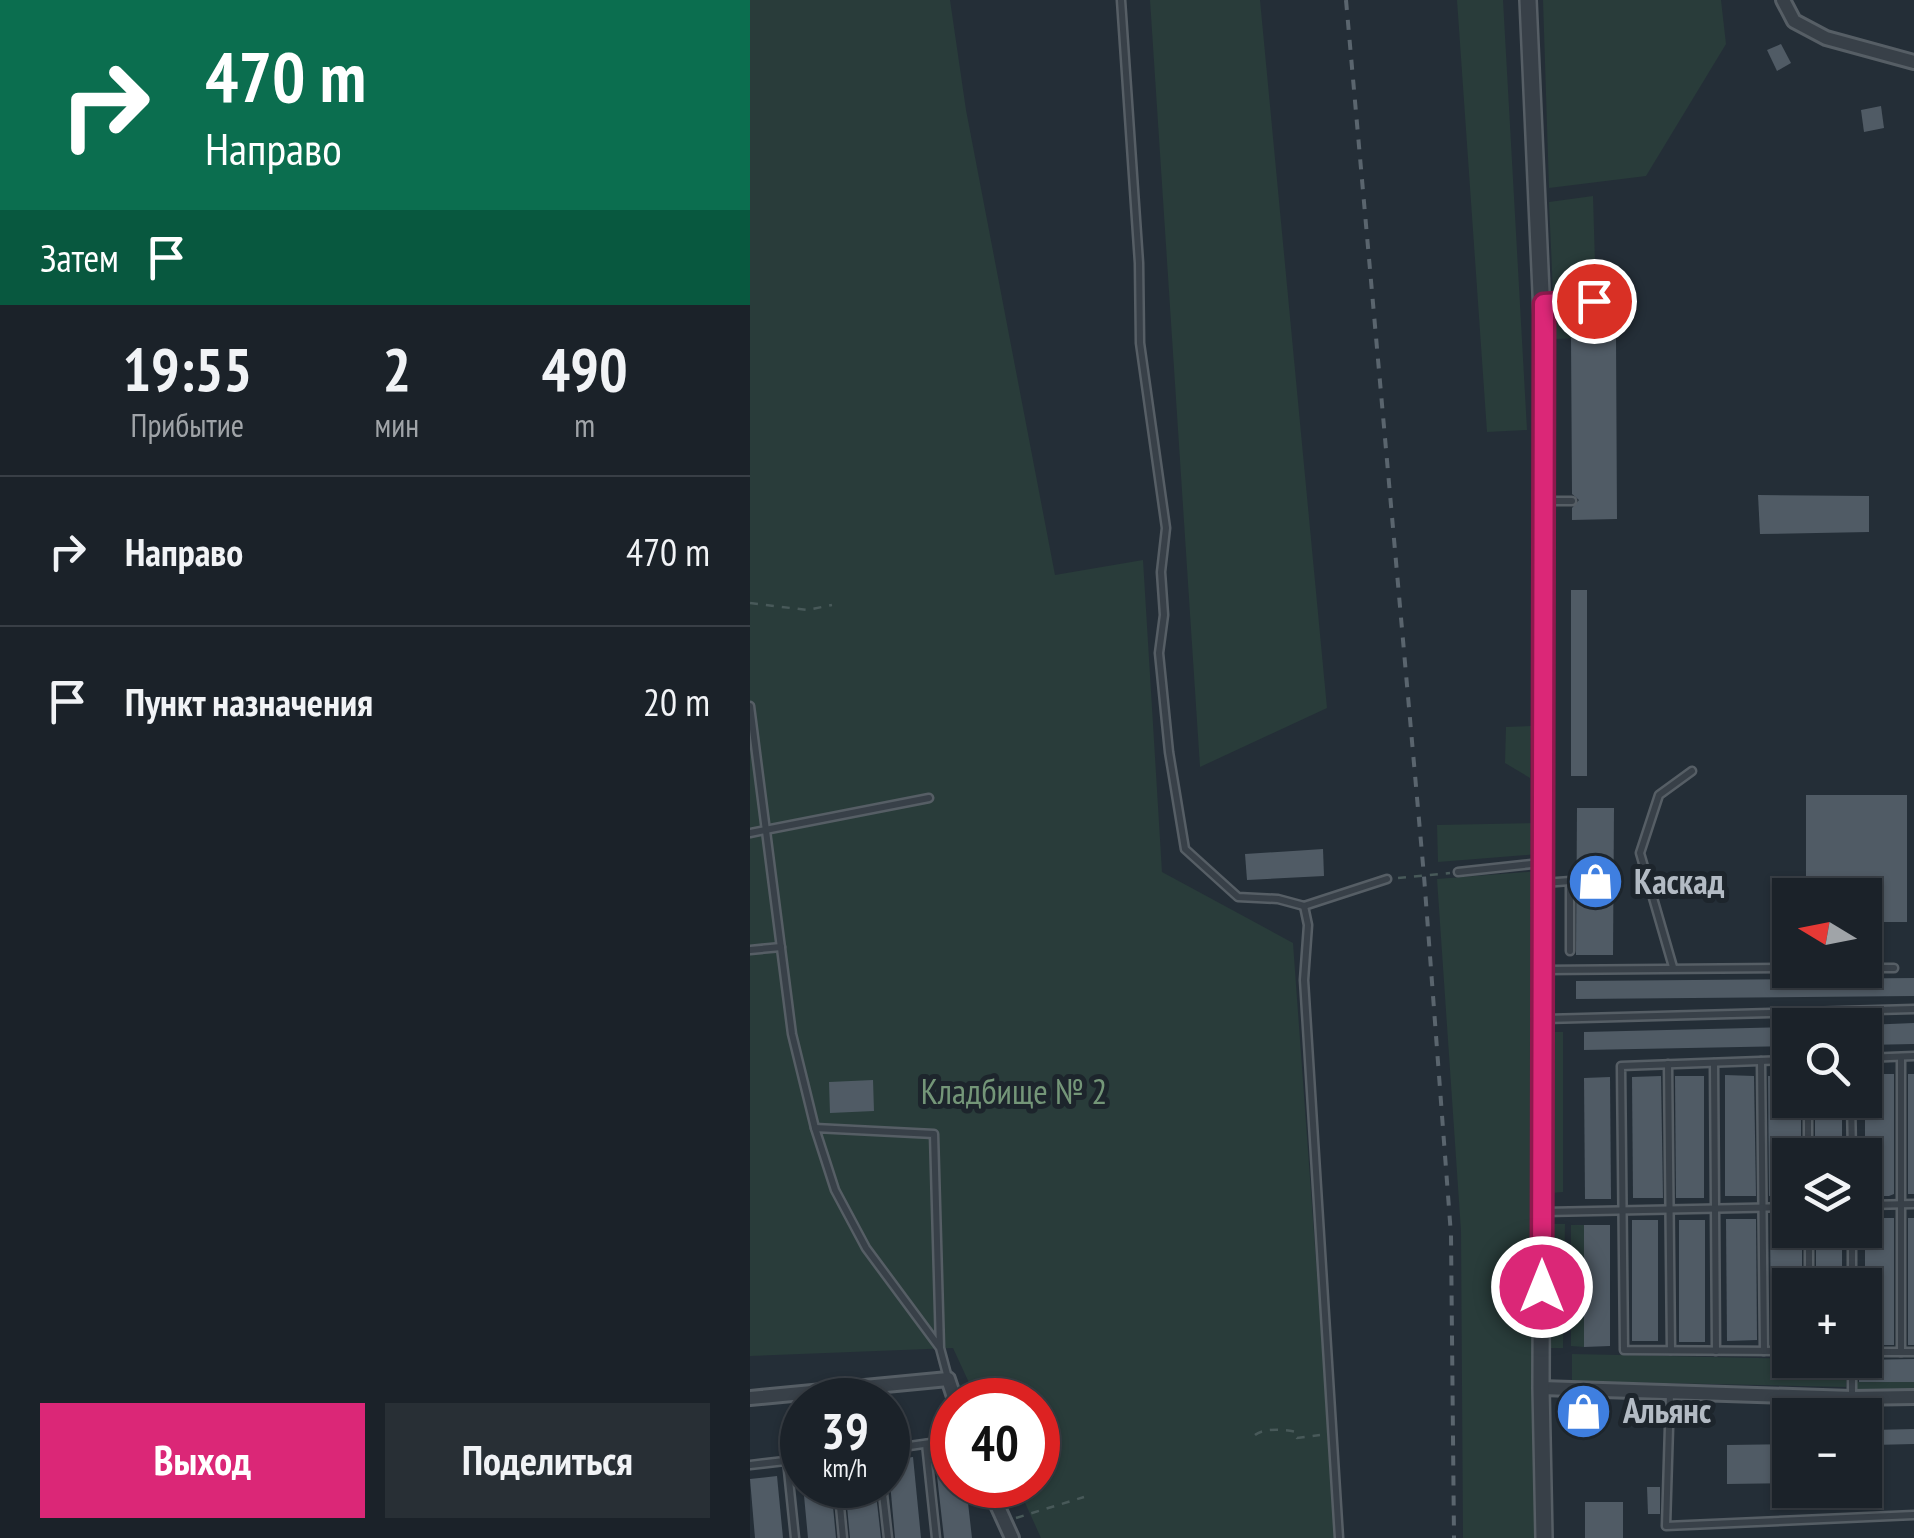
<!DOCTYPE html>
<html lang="ru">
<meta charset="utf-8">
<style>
:root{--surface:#1b2229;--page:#282f35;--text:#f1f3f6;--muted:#a0a4a8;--line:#393f46;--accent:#db2777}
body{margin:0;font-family:"PT Sans Narrow",sans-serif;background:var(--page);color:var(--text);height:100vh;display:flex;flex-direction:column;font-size:38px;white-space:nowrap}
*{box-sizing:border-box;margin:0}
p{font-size:32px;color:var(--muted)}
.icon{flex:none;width:55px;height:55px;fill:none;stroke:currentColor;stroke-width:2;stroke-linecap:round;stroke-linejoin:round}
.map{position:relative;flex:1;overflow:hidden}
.side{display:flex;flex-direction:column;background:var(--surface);width:750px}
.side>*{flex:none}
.hud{background:#0b6e4f;color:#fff;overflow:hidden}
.needle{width:65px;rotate:280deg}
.controls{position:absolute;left:1022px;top:878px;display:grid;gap:20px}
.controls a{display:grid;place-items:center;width:110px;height:110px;border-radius:0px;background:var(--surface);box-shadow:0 2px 8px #0004,0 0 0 2px var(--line);font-size:50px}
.speed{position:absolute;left:30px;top:1378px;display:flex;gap:20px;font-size:50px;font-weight:700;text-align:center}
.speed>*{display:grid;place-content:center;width:130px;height:130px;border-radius:50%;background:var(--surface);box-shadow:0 2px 8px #0004,0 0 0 2px var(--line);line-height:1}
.speed small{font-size:25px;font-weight:400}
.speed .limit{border:15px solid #d22;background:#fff;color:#111}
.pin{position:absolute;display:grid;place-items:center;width:85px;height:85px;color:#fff;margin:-42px;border:5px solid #fff;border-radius:50%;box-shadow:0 2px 10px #0007}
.me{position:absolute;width:110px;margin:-55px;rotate:0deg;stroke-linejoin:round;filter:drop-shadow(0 0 8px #0008)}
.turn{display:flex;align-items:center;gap:35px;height:210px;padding:0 40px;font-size:45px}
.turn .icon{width:130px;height:130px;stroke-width:2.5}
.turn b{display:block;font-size:70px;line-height:85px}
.then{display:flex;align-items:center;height:95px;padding:0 40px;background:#0003;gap:20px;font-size:38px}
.eta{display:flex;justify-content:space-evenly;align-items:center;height:170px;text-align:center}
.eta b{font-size:60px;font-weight:700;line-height:70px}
.action{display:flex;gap:20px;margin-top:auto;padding:20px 40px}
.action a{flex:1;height:115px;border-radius:0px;background:var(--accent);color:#fff;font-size:40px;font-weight:700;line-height:115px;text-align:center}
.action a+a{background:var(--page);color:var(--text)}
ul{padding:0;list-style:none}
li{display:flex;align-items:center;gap:30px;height:150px;padding:0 40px;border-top:2px solid var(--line)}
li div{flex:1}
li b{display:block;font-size:38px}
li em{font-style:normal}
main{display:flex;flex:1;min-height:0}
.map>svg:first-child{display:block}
.green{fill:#293c3a}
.building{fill:#505b65}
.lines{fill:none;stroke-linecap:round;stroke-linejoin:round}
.service-casing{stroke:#565e65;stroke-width:11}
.minor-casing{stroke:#565e65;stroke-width:18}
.tertiary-casing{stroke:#565e65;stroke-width:20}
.path{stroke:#485959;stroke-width:2.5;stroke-dasharray:8 8;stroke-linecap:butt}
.service{stroke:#384048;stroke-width:6}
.minor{stroke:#384048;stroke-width:12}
.tertiary{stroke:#384048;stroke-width:15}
.rail{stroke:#5a656e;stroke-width:4;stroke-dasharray:10 10;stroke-linecap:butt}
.route-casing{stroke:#8e194d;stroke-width:25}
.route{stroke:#db2777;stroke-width:18}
.labels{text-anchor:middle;stroke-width:10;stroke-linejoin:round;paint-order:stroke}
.poi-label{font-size:35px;font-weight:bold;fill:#b3bbc4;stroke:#1d252c;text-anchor:start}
.park-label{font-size:35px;fill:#749678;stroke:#1d252c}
</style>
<main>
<section class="side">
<div class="hud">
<div class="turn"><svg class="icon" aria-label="right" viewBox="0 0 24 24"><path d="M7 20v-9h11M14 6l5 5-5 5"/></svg><div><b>470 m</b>Направо</div></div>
<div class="then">Затем<svg class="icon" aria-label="arrive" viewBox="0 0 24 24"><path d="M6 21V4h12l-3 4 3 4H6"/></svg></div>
</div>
<div class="eta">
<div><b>19:55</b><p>Прибытие</p></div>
<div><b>2</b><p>мин</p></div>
<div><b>490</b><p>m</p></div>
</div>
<ul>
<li><svg class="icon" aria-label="right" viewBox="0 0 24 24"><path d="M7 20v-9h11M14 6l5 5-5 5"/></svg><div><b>Направо</b></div><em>470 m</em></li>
<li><svg class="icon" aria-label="arrive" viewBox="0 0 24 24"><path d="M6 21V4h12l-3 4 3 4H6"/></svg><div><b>Пункт назначения</b></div><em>20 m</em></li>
</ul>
<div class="action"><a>Выход</a><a>Поделиться</a></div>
</section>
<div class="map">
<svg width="1164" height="1538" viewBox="0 0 1164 1538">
<rect width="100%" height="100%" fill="#242e37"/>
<g class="green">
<polygon points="0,0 200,0 216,110 305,575 393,560 412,872 543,943 586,1538 291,1538 267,1485 288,1485 288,1400 227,1400 203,1348 0,1356"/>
<polygon points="400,0 510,0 577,708 450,767"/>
<polygon points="707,0 753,0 777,430 737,432"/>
<polygon points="793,0 971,0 976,44 896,176 799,188"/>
<polygon points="843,196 847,330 855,337 805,339 799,202"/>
<polygon points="781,726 780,778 755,763 756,727"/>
<polygon points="788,823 789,854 688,862 687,825"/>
<polygon points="789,871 788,1538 713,1538 711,1231 687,879"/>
<polygon points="800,1032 813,1032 813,1192 801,1193"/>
<polygon points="802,1224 815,1224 813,1348 801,1348"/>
<polygon points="821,1225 834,1225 834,1347 821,1346"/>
<polygon points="822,1354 1097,1360 1096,1387 822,1381"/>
<polygon points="1105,1360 1108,1360 1108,1382 1164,1382 1164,1390 1104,1391"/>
</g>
<g class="building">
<polygon points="1031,44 1041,63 1027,71 1017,50"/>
<polygon points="1131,106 1134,128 1114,132 1111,110"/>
<polygon points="866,337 867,519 822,520 822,508 829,500 822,494 821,338"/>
<polygon points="1008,495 1119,496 1119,532 1010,534"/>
<rect x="821" y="590" width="16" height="186"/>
<polygon points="1056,795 1157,795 1157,922 1115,922 1115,895 1056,895"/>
<polygon points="827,808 864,808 863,955 826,955"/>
<polygon points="573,849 574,876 497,880 495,854"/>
<polygon points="1164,978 1164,996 826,999 826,981"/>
<polygon points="1164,1023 1164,1044 1115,1045 1115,1025"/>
<polygon points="1040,1027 1040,1046 834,1050 834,1032"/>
<polygon points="1115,1074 1144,1074 1144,1194 1139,1196 1115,1196"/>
<rect x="1158" y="1074" width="6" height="120"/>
<polygon points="975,1075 1004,1076 1006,1196 975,1196"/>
<polygon points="911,1076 913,1198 883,1198 882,1077"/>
<polygon points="925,1076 954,1076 954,1198 926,1198"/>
<polygon points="1018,1076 1040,1076 1040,1100 1051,1100 1051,1155 1040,1155 1040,1197 1019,1196"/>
<polygon points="860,1077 861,1199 835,1199 834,1078"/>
<polygon points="123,1080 124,1111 80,1113 79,1082"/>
<rect x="1065" y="1100" width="27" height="55"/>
<rect x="1115" y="1218" width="29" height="127"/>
<rect x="1158" y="1218" width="6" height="127"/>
<polygon points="976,1219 1006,1219 1007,1340 977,1341"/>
<polygon points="1020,1219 1040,1219 1040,1230 1052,1230 1052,1285 1040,1285 1040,1340 1021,1340"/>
<rect x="882" y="1220" width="26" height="121"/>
<rect x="929" y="1220" width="26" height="122"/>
<polygon points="834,1225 860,1225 860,1346 834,1347"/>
<rect x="1066" y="1230" width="26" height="55"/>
<polygon points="1164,1359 1164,1382 1109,1382 1109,1360"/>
<polygon points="1164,1429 1164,1444 1123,1445 1123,1430"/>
<polygon points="1040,1444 1040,1483 977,1484 977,1445"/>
<polygon points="202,1456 202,1485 216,1485 222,1538 194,1538 185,1458"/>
<polygon points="163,1457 171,1538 145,1538 138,1460"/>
<polygon points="27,1476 33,1538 5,1538 0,1479"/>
<polygon points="53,1485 81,1485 86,1538 58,1538"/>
<polygon points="95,1485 125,1485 131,1538 100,1538"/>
<polygon points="897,1487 910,1487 910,1514 898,1514"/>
<rect x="835" y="1502" width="38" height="36"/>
</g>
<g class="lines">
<defs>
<g id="service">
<polyline points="371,0 389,263 390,343 416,528 411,572 414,615 409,653 419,752 435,849 488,897 528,899 554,906 637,879"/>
<polyline points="794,304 844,301"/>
<polyline points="796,501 822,501"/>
<polyline points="0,706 42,1034 65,1128"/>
<polyline points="0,833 179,798"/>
<polyline points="708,872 791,863"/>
<polyline points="794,883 820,881 820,951"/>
<polyline points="554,906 558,925 554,980 589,1538"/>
<polyline points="0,950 31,947"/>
<polyline points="923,967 890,853 909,795 942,771"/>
<polyline points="1115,968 1144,968"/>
<polyline points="794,970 1040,968"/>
<polyline points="795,1019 1164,1009"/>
<polyline points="1151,1057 1151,1352"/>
<polyline points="1115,1058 1164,1056"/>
<polyline points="1040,1060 871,1066 874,1350 1040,1351"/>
<polyline points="1011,1061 1014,1351"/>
<polyline points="964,1063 966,1351"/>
<polyline points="918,1064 921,1350"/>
<polyline points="1058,1100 1058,1155"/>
<polyline points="1101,1100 1102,1155"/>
<polyline points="1115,1205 1164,1204"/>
<polyline points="794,1212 1040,1207"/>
<polyline points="1059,1230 1059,1285"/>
<polyline points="1102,1230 1102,1285"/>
<polyline points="190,1348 184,1134 65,1128 85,1190 116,1248 190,1348 198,1378"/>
<polyline points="1115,1352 1164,1352"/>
<polyline points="920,1394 916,1526 1164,1515"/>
<polyline points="1102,1397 1102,1360"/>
<polyline points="176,1444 186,1538"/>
<polyline points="138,1449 202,1440"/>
<polyline points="37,1461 45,1538"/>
<polyline points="0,1465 52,1459"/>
<polyline points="88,1485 93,1538"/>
<polyline points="132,1485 138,1538"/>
</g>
<g id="minor">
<polyline points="1033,0 1044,21 1076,38 1164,62"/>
<polyline points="791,1388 1102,1398 1164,1397"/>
<polyline points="0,1398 198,1379 205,1400"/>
<polyline points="238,1485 262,1538"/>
</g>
<polyline id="tertiary" points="778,0 794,360 791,1388 794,1538"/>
</defs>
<use href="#service" class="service-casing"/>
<use href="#minor" class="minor-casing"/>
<use href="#tertiary" class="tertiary-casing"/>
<g class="path">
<polyline points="0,603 57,610 82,605"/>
<polyline points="648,878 700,873"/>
<path d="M505,1435C513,1428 535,1429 546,1432L547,1438L570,1435"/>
<polyline points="266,1518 334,1497"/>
</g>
<use href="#service" class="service"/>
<use href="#minor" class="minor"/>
<use href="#tertiary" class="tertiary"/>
<polyline class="rail" points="596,0 674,876 701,1235 704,1538"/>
</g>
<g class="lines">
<defs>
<polyline id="route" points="792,1287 794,304 844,301"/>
</defs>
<use href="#route" class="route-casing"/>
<use href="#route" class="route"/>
</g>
<defs>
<symbol id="shop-disc" viewBox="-11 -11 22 22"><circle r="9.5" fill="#3f7fe0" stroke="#1d252c"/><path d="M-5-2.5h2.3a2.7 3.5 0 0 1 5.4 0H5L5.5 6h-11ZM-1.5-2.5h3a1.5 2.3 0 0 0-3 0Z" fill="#fff"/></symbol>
</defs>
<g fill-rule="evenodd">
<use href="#shop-disc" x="814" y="850" width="63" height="63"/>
<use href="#shop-disc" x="802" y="1380" width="63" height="63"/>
</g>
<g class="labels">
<g class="poi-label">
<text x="884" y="894">Каскад</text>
<text x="873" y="1423">Альянс</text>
</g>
<g class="park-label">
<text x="264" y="1104">Кладбище № 2</text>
</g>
</g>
</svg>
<div class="controls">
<a><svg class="needle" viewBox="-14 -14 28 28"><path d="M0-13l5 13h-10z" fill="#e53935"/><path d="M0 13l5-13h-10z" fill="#a0a4a8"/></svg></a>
<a><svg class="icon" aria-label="search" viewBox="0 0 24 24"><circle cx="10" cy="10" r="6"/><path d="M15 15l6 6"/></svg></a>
<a><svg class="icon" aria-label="layers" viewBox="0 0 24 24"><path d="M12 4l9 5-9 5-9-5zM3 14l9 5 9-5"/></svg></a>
<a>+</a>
<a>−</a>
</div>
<div class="speed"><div>39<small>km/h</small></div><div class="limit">40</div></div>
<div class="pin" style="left:844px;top:301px;background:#d93025"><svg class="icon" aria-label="arrive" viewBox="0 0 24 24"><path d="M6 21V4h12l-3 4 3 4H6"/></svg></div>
<svg class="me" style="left:792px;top:1287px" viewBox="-20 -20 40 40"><circle r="17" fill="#db2777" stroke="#fff" stroke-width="3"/><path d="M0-11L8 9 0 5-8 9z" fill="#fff"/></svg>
</div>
</main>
